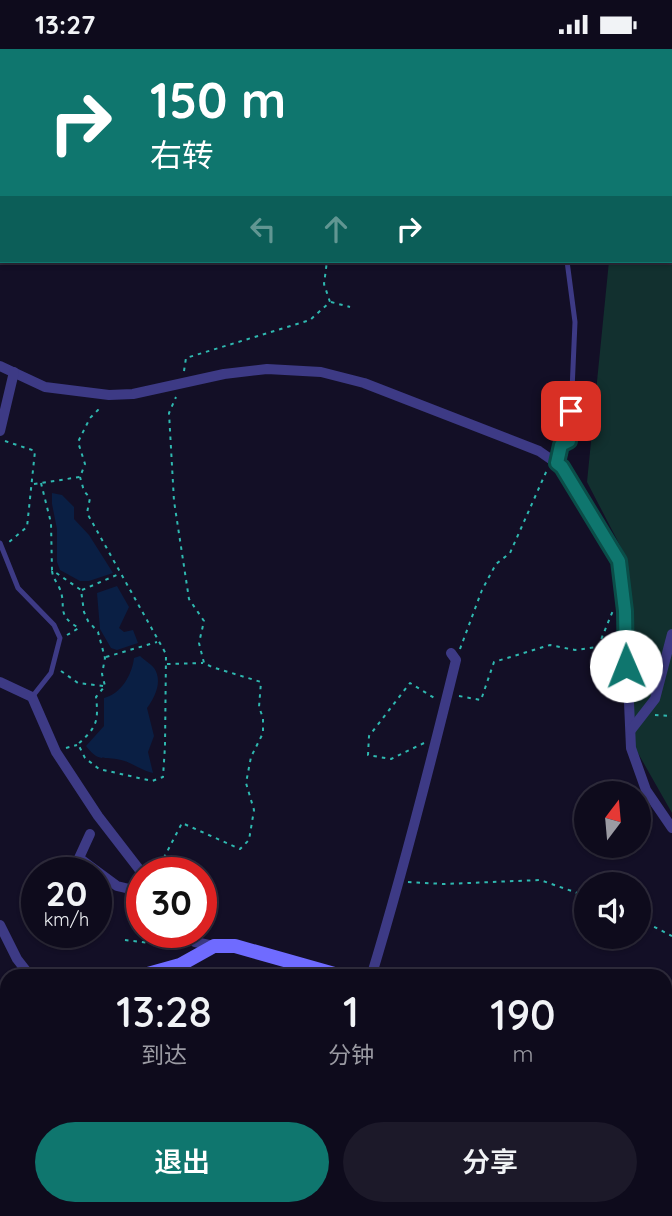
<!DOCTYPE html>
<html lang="zh">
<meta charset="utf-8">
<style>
:root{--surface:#0e0b1c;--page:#1c1929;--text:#f1f3f6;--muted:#9b9ba3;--line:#2e2b3b;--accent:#0f766e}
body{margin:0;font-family:Quicksand,"Noto Sans SC",sans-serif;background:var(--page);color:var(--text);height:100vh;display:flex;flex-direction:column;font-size:26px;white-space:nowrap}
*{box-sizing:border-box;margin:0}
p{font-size:23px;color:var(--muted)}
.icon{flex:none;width:38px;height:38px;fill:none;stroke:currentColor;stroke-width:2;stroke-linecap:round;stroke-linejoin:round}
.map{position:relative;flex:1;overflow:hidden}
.panel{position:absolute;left:0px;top:920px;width:672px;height:247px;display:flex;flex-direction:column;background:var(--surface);border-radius:21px 21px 0 0;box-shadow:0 2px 5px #0004,0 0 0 2px var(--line)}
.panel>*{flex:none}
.top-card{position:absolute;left:0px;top:0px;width:672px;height:214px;box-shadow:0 2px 5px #0004,0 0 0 2px var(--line);background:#0f766e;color:#fff;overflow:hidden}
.needle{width:46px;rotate:16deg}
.buttons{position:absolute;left:574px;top:732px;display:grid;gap:14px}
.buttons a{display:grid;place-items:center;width:77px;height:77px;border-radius:50%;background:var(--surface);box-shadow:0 2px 5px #0004,0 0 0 2px var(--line);font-size:35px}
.speed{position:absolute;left:21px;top:808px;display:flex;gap:14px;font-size:35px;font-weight:700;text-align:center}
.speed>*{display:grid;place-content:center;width:91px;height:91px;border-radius:50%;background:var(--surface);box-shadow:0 2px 5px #0004,0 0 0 2px var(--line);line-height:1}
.speed small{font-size:18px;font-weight:400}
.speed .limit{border:10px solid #d22;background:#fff;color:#111}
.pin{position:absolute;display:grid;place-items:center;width:60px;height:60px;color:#fff;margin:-30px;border-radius:14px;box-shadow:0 4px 10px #0006}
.me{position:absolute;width:77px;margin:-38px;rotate:359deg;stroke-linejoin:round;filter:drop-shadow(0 0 5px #0008)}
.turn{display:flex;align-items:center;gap:24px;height:147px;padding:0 35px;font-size:32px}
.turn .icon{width:91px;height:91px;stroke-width:2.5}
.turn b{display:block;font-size:49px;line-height:60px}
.lanes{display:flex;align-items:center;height:66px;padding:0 35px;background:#0003;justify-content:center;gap:35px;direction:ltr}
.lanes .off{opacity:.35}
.eta{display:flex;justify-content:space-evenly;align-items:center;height:119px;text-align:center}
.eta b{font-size:42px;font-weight:600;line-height:49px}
.cta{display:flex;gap:14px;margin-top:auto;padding:14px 35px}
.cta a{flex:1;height:80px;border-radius:42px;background:var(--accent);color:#fff;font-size:28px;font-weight:600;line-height:80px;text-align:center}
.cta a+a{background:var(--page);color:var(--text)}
.status{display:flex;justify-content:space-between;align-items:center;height:49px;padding:0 35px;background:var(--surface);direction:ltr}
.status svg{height:19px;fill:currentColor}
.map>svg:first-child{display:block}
.green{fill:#12302f}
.water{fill:#0a1f44}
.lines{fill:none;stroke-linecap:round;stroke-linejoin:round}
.path{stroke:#2fb8b0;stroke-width:2;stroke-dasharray:3.5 5;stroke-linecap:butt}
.lane{stroke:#3d3a85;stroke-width:5}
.street{stroke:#3d3a85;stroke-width:10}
.secondary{stroke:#6f6bff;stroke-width:14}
.route-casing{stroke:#0a4d48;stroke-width:18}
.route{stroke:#0f766e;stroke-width:12}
</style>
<div class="status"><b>13:27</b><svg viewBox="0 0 49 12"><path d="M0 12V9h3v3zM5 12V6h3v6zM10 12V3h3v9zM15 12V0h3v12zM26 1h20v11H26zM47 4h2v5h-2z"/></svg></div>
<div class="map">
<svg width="672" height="1167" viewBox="0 0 672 1167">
<rect width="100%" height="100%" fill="#130f26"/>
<polygon class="green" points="663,0 672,0 672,764 626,683 636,635 624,504 587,433 609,212 670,212 670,2 662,2"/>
<g class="water">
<polygon points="52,444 62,446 74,458 74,470 89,486 113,524 89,532 80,532 60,521 57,513 57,480 52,455"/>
<polygon points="117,537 129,558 119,579 124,583 133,581 138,594 117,601 111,599 100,580 97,544"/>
<path d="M140,607C144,611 151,615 154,619C163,632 155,648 147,659L154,687L148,703L153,724C140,721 131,713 121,711C102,706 100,715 86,697L104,677V649C121,645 132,626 134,609Z"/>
</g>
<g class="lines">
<g class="path">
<polyline points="0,65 2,65"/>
<polyline points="331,253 350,258"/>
<polyline points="184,322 186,309 310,271 330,253 324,235 327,212"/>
<polyline points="5,392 35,402 27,478 9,493"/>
<path d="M41,434L51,474L52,521L81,541L84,563L88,572L98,583L105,609L102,625L105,637L96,648C99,673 96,679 78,695L85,709L99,720L152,732L163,728L165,697L166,605L87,464L90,449L84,442L80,428"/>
<polyline points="34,435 80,428 85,415 78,393 90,369 98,361 99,356"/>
<path d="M52,522C53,529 56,532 59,538C68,557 54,565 79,579L67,586"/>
<polyline points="82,541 119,525"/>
<polyline points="460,600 482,541 496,515 510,504 547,421"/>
<polyline points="106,608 157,593"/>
<polyline points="167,615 203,614"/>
<polyline points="61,622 78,634 104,637"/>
<polyline points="459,647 481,651 494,613 550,596 575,601 598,598 614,559"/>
<polyline points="655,666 672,667"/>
<polyline points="424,694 391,710 368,706 369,687 410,634 436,650"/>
<polyline points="66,699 77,696"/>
<polyline points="156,824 182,774 240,800 249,791 254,761 246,734 251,708 263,684 263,669 259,658 261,633 212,618 204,614 199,594 204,572 189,550 174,452 169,364 176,348"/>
<polyline points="408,833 444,835 540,831 586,847"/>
<polyline points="639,870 672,887"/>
<polyline points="125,891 176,897 184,896"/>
<polyline points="0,1070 7,1069"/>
<polyline points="276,1167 285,1160"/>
<polyline points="537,1167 540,1160"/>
</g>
<g class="lane">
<polyline points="225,2 227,0"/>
<polyline points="578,2 578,0"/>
<polyline points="0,139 2,139"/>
<polyline points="557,414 561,396 569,392 570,387 575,273 567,212"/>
<polyline points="0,494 18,539 54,576 60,589 51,624 32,648"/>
</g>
<g class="street">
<polyline points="0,317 45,338 109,346 133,345 224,325 267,320 321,323 364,334 539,402 562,418 619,512 625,562 631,699 646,741 672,779"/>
<polyline points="0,382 14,323"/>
<polyline points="0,633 32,648 56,703 98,767 142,824"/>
<polyline points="631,681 655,650 672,585"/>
<polyline points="90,785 79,809 117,837 142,843"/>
<polyline points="0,876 17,910 31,928"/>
<polyline points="189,884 195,893 214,897"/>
<path d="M371,928C403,823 430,717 456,611L451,604"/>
</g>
<g class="secondary">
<polyline points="137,928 180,916 214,897 235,897 345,928"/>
<polyline points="0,945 7,944"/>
<polyline points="665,1059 672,1062"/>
</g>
</g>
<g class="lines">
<defs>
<polyline id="route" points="571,362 569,392 561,396 557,414 562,418 619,512 625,562 626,617"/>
</defs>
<use href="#route" class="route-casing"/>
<use href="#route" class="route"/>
</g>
</svg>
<div class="buttons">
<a><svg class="needle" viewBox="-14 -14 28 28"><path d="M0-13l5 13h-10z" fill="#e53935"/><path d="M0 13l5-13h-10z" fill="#9b9ba3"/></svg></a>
<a><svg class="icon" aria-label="sound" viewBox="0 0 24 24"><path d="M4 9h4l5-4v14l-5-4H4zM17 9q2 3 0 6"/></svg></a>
</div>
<div class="speed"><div>20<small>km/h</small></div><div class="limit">30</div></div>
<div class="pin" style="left:571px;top:362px;background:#d93025"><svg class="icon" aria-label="arrive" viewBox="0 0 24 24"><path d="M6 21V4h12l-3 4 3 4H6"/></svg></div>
<svg class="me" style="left:626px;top:617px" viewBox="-20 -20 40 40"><circle r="19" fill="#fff"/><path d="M0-13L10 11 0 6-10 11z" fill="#0f766e"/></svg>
<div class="top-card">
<div class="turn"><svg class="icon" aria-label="right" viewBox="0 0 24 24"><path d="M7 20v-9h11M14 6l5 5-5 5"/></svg><div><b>150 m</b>右转</div></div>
<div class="lanes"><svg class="icon off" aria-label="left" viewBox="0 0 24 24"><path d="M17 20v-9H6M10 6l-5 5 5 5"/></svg><svg class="icon off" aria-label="ahead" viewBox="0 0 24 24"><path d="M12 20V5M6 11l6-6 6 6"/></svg><svg class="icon" aria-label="right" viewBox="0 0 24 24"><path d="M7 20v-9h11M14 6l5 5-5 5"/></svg></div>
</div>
<section class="panel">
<div class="eta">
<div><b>13:28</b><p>到达</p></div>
<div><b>1</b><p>分钟</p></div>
<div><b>190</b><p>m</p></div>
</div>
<div class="cta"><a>退出</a><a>分享</a></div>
</section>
</div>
